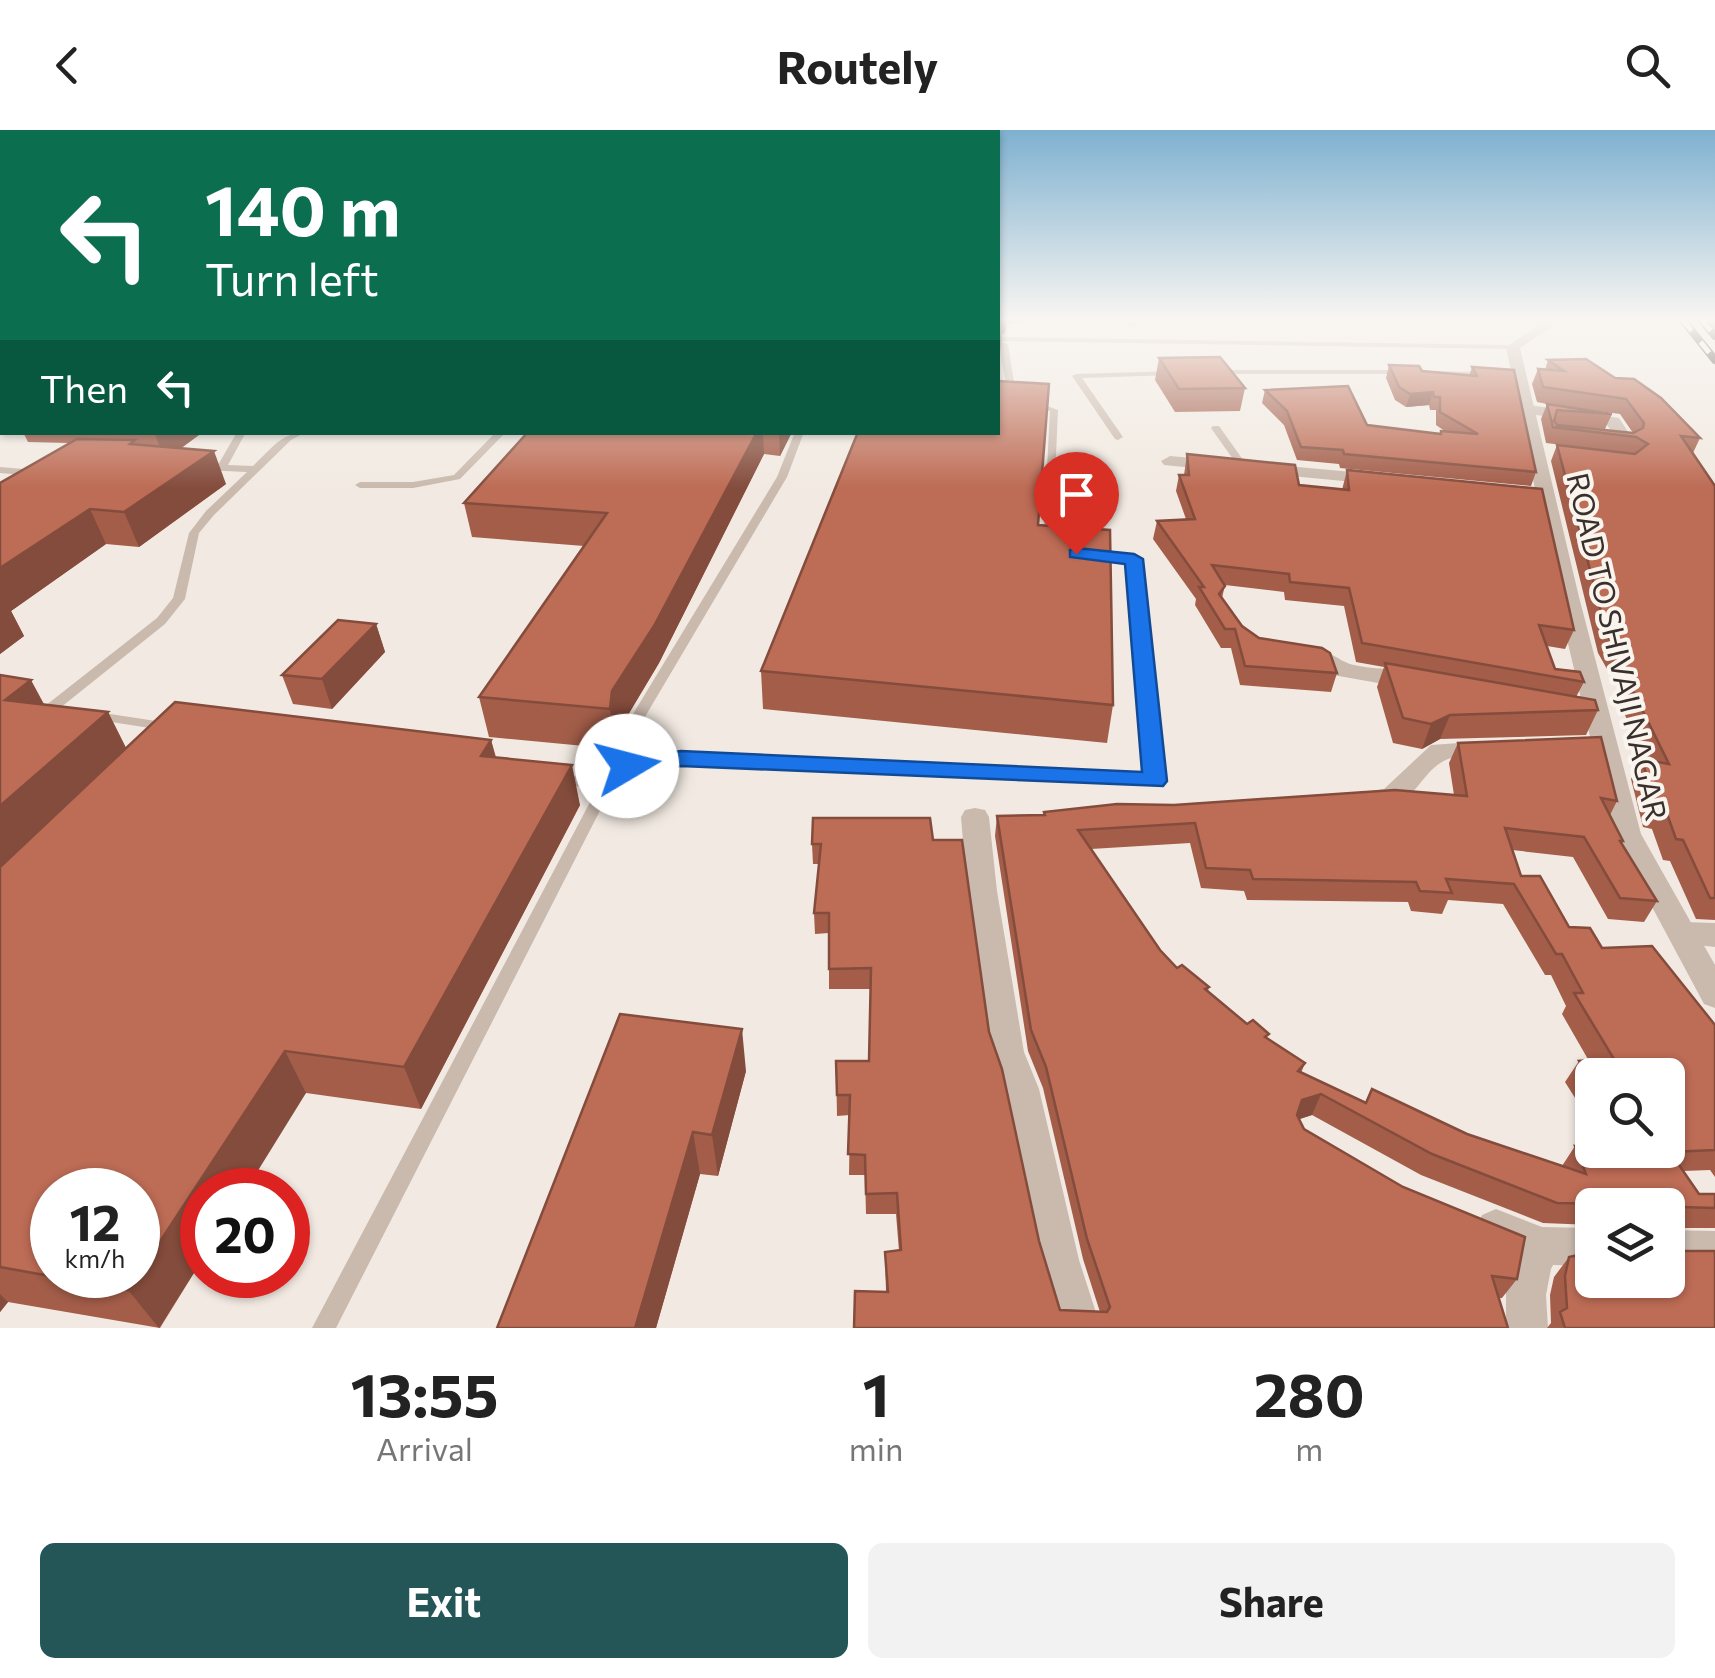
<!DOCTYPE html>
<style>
:root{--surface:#fff;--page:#f2f2f2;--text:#222;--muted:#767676;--accent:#245557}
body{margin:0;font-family:Commissioner,sans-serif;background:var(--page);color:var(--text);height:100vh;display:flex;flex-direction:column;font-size:38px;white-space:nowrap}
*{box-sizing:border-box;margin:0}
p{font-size:32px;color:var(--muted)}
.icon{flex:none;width:55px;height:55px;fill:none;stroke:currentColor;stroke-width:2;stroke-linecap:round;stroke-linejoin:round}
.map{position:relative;height:1198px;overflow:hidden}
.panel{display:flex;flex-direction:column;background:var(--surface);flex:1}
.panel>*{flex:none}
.banner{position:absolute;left:0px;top:0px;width:1000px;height:305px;box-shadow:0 2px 8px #0004;background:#0b6e4f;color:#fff;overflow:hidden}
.buttons{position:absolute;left:1575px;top:928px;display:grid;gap:20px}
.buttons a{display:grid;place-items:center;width:110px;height:110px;border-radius:15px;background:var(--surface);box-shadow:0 2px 8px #0004;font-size:50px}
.speed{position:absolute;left:30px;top:1038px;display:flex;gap:20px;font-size:50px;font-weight:700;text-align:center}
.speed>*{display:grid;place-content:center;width:130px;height:130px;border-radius:50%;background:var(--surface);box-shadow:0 2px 8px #0004;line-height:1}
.speed small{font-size:25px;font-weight:400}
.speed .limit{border:15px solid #d22;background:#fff;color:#111}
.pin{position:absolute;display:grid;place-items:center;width:85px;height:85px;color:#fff;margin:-102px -42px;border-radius:50% 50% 50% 0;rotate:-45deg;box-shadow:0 0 10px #0007}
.pin .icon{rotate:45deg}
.me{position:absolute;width:110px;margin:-55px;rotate:82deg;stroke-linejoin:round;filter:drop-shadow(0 0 8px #0008)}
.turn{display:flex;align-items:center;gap:35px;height:210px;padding:0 40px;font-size:45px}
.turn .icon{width:130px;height:130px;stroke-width:2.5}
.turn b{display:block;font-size:70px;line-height:85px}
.then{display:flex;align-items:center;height:95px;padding:0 40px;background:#0003;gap:20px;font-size:38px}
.eta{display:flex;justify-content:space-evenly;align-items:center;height:170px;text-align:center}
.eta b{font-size:60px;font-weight:700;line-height:70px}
.primary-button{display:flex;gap:20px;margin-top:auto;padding:20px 40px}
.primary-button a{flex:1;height:115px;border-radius:15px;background:var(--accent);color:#fff;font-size:40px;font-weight:700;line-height:115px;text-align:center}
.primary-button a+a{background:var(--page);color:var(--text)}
header{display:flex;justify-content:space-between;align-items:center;height:130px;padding:0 40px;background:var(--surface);font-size:45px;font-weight:700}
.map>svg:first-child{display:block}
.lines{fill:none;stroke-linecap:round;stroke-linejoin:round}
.service{fill:#cabaae;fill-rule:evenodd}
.minor{fill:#cabaae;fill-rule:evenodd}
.tertiary{fill:#cabaae;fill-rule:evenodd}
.primary{fill:#79675e;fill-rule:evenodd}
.rail-casing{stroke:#39302c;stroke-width:8}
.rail{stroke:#faf4ee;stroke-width:5;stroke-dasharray:14;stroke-linecap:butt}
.wall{fill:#a35d49;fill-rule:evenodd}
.shaded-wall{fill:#844c3c}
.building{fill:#bd6c55;stroke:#844c3c;stroke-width:2.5;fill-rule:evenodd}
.route{fill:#1a73e8;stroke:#114b97;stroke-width:2.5}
.labels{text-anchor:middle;stroke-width:8;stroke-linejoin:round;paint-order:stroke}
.street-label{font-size:30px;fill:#39302c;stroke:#faf4ee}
</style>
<header><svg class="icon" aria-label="back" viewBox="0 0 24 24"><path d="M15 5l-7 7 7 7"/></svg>Routely<svg class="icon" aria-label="search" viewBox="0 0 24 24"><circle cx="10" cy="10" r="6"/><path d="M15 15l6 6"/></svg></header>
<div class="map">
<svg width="1715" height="1198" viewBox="0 0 1715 1198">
<rect width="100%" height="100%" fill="#f2eae2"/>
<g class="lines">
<g class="service">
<rect x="0" y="203" width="2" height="4"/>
<polygon points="998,207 1513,215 1517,217 1513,219 998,211"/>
<polygon points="998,212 1008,214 1016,265 1058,280 1052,416 1048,417 1043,414 1050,281 1009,269"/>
<rect x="0" y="231" width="2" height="5"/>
<polygon points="1210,240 1402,240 1406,242 1402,244 1210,244"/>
<polygon points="1175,241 1175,245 1172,245 1082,248 1123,307 1118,310 1115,309 1072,246 1076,244"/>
<polygon points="1425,241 1487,242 1491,244 1487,246 1428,245 1425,245"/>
<polygon points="1213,296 1219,296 1248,337 1246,339 1240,339 1211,298"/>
<path d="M237,302H246L228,335L253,336C270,320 282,302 306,302L291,310L214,385L199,403L185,469L165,494L55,582H45L43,579L45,576L157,488L173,468L189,403L206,381L247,342L202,340L197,337L202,334L218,335Z"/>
<polygon points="496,302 506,302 460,349 413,358 360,358 355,355 360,352 413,352 454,345"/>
<path d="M795,302H804L787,347L636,602L634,631L681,624L1147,646L1129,432L1088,427V423L1092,422L1134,426L1140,429L1162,651L1155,656L681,634C654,635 632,637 612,657L336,1198H312L597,659L557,654L550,649L557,644L603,650L620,636L622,602L777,347Z"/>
<polygon points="0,337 35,340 40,343 35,346 0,343"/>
<polygon points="97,582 169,593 176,597 169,601 92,589 90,586 92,583"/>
</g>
<g class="minor">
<polygon points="1121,190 1134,190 1137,194 1130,198"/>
<polygon points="1526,190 1547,190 1551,194 1544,198"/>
<polygon points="1529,275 1619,288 1634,311 1626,316 1599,313 1599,305 1614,305 1607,295 1523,283 1521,280"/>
<polygon points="1170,326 1216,330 1225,335 1216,340 1164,335 1161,331"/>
<polygon points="1265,334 1375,344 1384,349 1375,354 1259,343 1259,335"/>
<path d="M1310,517C1332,520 1337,531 1354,535C1374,540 1409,537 1424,552L1412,559L1333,545L1317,532L1302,529L1299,524L1302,519Z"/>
<path d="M1487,611L1500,619L1496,625C1481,629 1461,623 1448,629C1415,642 1415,690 1360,675L1357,669L1360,663L1384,659L1431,615Z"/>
<polygon points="975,678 985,680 989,687 997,761 1024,922 1039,959 1079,1130 1101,1198 1059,1198 1039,1130 1003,959 990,922 967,761 961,687 965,680"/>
<polygon points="1683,792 1715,793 1715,817 1672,812 1668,804 1672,796"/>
<polygon points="1496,1079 1542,1097 1592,1098 1592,1136 1553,1135 1551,1139 1546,1165 1548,1198 1506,1198 1506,1155 1516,1125 1482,1111 1476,1098 1482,1085"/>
<polygon points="1668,1100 1715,1101 1715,1139 1668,1138"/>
</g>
<polygon class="tertiary" points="1546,190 1562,190 1520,218 1579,467 1641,704 1715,835 1715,878 1704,874 1613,704 1557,467 1506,217"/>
<polygon class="primary" points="1697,190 1715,190 1715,198 1698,193"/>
<defs>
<g id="rail">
<polyline points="1683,190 1715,230"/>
<polyline points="1702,190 1715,206"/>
</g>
</defs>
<use href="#rail" class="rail-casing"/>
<use href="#rail" class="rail"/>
</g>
<g class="wall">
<polygon points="998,190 1063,190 1007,194 1005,203 1000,205 998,243"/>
<polygon points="1159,228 1245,258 1240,281 1175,282 1155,250"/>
<path d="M1586,229L1700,308L1693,323L1715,356V790L1696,789L1670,731L1663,730L1652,699L1643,697L1631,649L1642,629L1646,630L1617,568L1620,562L1598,523L1551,331L1557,315L1629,323L1546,313L1541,289L1547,274L1537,272L1532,254L1538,239L1545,240L1548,230ZM1569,277L1620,284L1633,303L1584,298L1605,299L1612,284Z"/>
<polygon points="1389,235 1422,241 1469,246 1472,237 1536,342 1531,356 1340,338 1339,334 1297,330 1284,295 1262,273 1265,260 1367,295 1440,304 1446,302 1436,295 1436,280 1430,280 1429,275 1406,277 1395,270 1386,248"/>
<polygon points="23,302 203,302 181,318 226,354 139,417 106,414 11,481 24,506 0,524 0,353 69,313 28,312"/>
<polygon points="528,302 792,302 780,326 764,324 659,533 619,600 616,619 489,607 479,567 584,416 472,407 464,373"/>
<polygon points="1187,324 1299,355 1342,360 1347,340 1574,500 1565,519 1547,516 1555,539 1584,552 1576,567 1598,580 1586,605 1440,609 1422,619 1393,613 1377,557 1384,537 1356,532 1344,476 1285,470 1284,462 1225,455 1222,468 1242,496 1259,508 1337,543 1331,562 1240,555 1231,518 1221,518 1195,475 1196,469 1153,409 1157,391 1186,389 1176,361 1179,345 1184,345"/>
<polygon points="1038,395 1113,575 1107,613 763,579 761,541"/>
<polygon points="376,494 385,522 332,579 293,574 282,545"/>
<polygon points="0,545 45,575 108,582 126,618 491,610 496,627 580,675 421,979 306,963 202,1060 202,1130 160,1198 8,1172 0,1182"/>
<path d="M1458,613L1617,671L1610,685L1623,711L1622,714L1657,771L1644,792L1608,789L1573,727L1512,720L1521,746L1569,797L1715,895V1047L1710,1040L1683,1041L1699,1064H1715V1098H1683V1121L1715,1198H1547L1551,1193L1550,1165L1554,1147L1569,1127L1592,1150L1668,1075H1592V1095L1543,1093L1421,1045L1312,985L1299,989L1304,999L1517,1149L1502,1168L854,1198L886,1162L885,1122L899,1121L896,1084H866L865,1045H849L850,985L837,986L836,931H869L871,859H829V803L815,804L814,783L819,734H813L812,714L933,710L989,902L1039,1111L1060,1180L1100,1182L1083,1129L1043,958L1028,921L995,706L997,686L1043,685L1044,682L1174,675L1454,665L1449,633ZM1190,713L1201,758L1244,761L1247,770L1408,772L1411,781L1442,784L1448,770L1503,774L1545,845H1551L1566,876L1562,884L1589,931H1579L1565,952L1592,995V945L1668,1020H1592L1575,1016L1562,1036L1467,1004L1372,959L1365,973L1301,943L1305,933L1247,894L1208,861L1209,857L1177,838L1160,820L1091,719Z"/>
<polygon points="746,941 718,1046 700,1044 656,1198 497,1198"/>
</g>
<g class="shaded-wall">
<polygon points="998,190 1007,190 1005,203 998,206"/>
<polygon points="1433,262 1429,275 1406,277 1410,264"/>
<polygon points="154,302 203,302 165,330"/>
<polygon points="757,302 763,302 764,324 659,533 619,600 616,619 610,579 612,561"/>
<polygon points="779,302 792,302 780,326"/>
<polygon points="214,321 226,354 139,417 124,382"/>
<polygon points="90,379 106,414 11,481 24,506 0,524 0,438"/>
<polygon points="376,494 385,522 332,579 322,549"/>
<polygon points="31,550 52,589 5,570"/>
<polygon points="108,582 128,622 0,740 0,676"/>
<polygon points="1450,585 1440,609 1422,619 1431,594"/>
<polygon points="491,610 501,650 481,626"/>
<polygon points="572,635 580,675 421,979 404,937"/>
<polygon points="742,899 746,941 718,1046 712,1005"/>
<polygon points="285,921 306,963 246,1060 202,1060 202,1130 159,1198 128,1160"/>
<polygon points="1321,964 1312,985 1294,991 1302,970"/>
<polygon points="693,1002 700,1044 656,1198 635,1198"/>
<polygon points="0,1164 8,1172 0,1182"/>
</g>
<g class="building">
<polygon points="998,190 1001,208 998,226"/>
<polygon points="1220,227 1245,258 1179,259 1159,228"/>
<polygon points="1586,229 1615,248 1634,249 1661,268 1700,308 1681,306 1715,356 1715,768 1710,768 1683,710 1676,709 1665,678 1655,676 1642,629 1669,634 1627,549 1634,550 1607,504 1557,315 1635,324 1648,314 1636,307 1553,297 1547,274 1612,284 1557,280 1554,291 1557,295 1633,303 1643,298 1644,293 1626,269 1543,257 1538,239 1564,241 1548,230"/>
<polygon points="1389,235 1419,236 1422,241 1477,246 1472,237 1514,240 1536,342 1344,324 1343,320 1301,317 1287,281 1265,260 1348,256 1367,295 1441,304 1441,301 1478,304 1440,282 1440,267 1434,267 1433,262 1410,264 1399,257"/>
<polygon points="998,251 1049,254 1038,395 1110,400 1113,575 761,541 858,302 998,302"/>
<polygon points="528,302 757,302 654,496 612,561 610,579 479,567 607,383 464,373"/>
<polygon points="77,309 135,310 130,314 214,321 124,382 90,379 0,438 0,353"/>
<polygon points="1187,324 1295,335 1299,355 1349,360 1347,340 1542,359 1574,500 1539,495 1555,539 1580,542 1584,552 1362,513 1349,458 1290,452 1289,444 1212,435 1225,456 1219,464 1242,496 1259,508 1322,518 1330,523 1337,543 1245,536 1235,499 1225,499 1199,457 1204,457 1157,391 1195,389 1179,345 1189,345"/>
<polygon points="338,490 376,494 322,549 282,545"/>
<polygon points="1385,533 1595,570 1598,580 1450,585 1431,594 1403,588"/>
<polygon points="0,545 31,550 5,570 108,582 0,676"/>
<polygon points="175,572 491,610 481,626 572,635 404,937 285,921 138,1145 138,1060 52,1060 52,1145 137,1145 128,1160 0,1137 0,737"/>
<path d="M1601,607L1617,671L1601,668L1623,711H1620L1657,771L1620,768L1584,707L1505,698L1521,746H1540L1569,797L1590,798L1602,818L1652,816L1715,895V1020L1670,1022L1699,1064H1715V1078L1682,1077L1683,1121H1715V1198H1565L1560,1182L1567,1178L1565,1146L1569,1127L1592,1122V1150H1668V1075L1557,1073L1432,1024L1321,964L1302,970L1297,985L1304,999L1403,1057L1525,1107L1517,1149L1492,1146L1508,1198H854L855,1161L888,1162L885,1122L901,1120L897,1063L866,1064L865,1025L848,1024L850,965H837L836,931H869L871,838L829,839V783H814L821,714H812L813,688H930L933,710H962L989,902L1002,939L1039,1111L1060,1180L1107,1182L1110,1177L1087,1109L1046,937L1031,900L997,686L1045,685L1044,682L1117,674L1174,675L1395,660L1467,666L1458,613ZM1195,693L1206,738L1250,740L1253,749L1416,752L1420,761L1452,763L1446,749L1514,754L1556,824H1562L1583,863H1574L1614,929L1579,931L1592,952V945H1668V1020H1637L1639,1023L1592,1020V1018L1575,1016L1586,1044L1467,1004L1372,959L1366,973L1298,941L1305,933L1265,907L1269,904L1253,890L1247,894L1205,859L1209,857L1182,835L1177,838L1160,820L1078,700Z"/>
<polygon points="620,884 742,899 712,1005 693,1002 635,1198 497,1198"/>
</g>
<linearGradient id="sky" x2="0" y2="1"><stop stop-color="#7fb1d0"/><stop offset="0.53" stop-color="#f9f6f2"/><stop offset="1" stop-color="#f9f6f2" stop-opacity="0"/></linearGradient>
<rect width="1715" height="358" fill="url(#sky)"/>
<polygon class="route" points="1076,418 1134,424 1143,429 1167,651 1163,656 681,636 627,644 615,636 627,628 681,621 1142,642 1125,434 1070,427 1070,420"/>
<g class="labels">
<g class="street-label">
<text transform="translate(1616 517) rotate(77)" y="10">ROAD TO SHIVAJI NAGAR</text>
</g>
</g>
</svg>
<div class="buttons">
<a><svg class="icon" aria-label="search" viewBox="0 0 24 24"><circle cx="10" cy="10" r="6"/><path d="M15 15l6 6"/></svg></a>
<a><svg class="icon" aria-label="layers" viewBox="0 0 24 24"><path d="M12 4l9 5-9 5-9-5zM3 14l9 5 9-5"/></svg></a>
</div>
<div class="speed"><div>12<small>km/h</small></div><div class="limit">20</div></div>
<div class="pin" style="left:1076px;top:424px;background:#d93025"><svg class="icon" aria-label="arrive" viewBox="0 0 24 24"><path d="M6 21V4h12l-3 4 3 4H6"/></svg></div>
<svg class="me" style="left:627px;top:636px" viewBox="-20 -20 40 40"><circle r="19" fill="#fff"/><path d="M0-13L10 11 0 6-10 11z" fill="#1a73e8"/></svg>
<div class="banner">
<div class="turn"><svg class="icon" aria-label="left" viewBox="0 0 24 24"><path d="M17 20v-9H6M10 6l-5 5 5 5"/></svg><div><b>140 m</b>Turn left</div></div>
<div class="then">Then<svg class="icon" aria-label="left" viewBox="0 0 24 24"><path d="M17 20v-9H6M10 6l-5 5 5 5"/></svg></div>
</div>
</div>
<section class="panel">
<div class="eta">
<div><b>13:55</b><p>Arrival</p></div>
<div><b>1</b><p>min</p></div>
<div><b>280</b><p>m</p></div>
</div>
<div class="primary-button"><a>Exit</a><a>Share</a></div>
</section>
